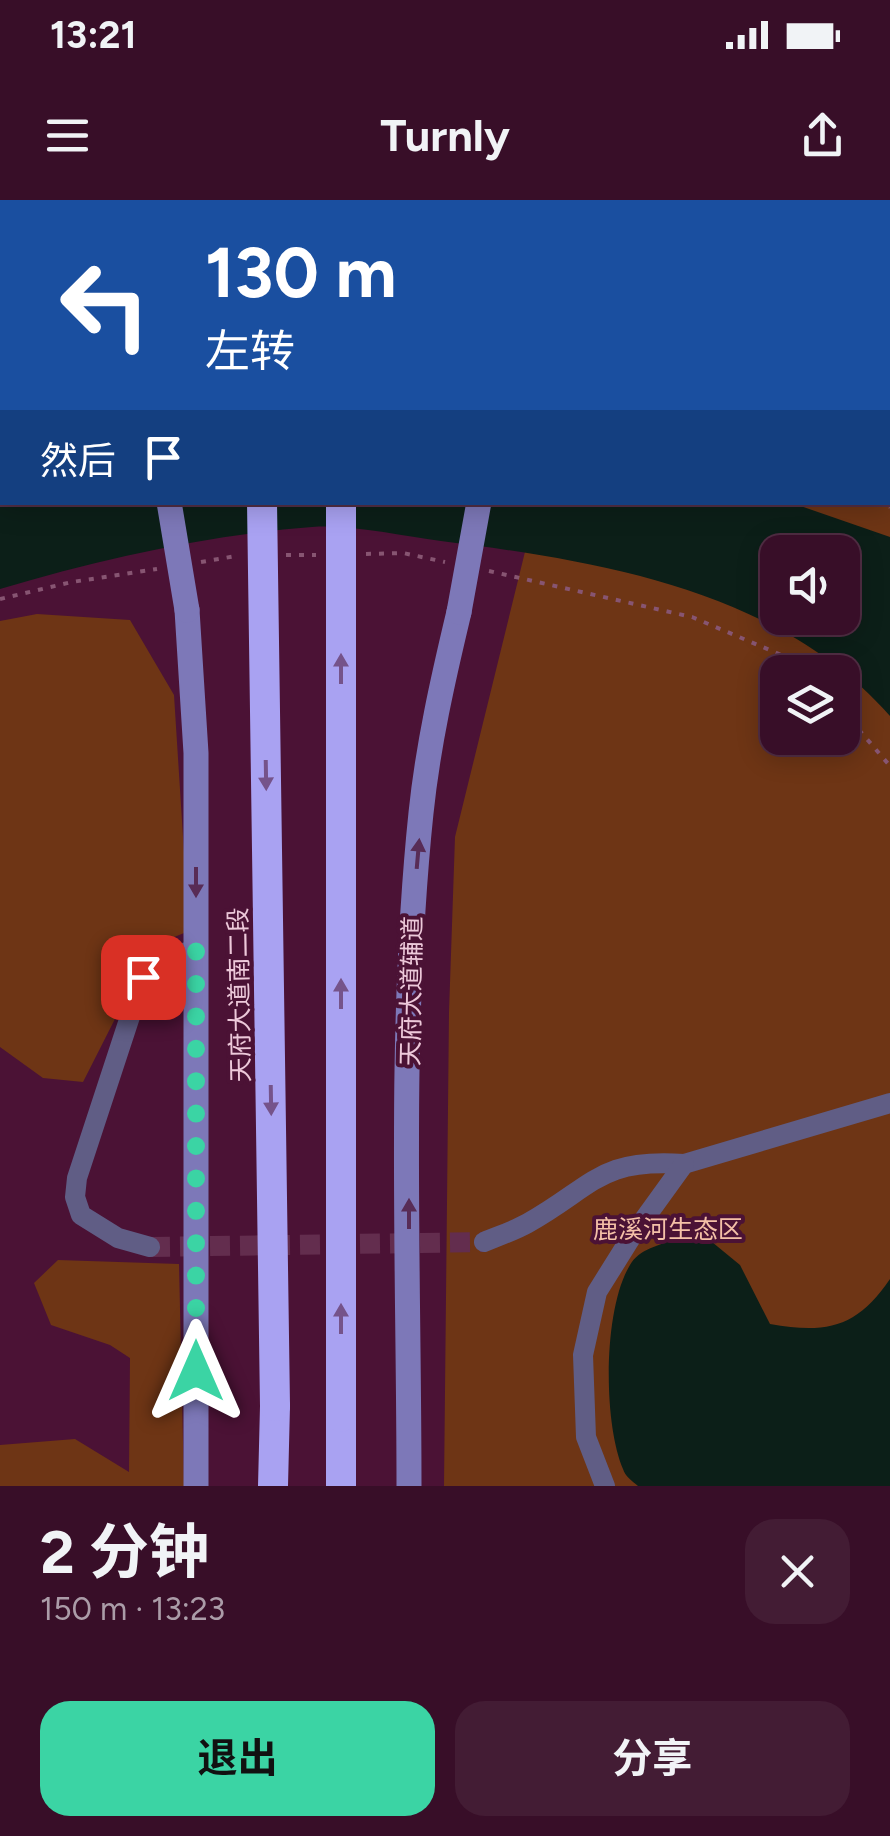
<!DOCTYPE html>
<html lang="zh">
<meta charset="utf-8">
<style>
:root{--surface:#380e28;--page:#431c34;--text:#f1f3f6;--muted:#ab9ca8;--line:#522e45;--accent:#3bd4a4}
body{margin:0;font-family:Figtree,"Noto Sans SC",sans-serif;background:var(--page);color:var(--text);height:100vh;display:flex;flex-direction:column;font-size:38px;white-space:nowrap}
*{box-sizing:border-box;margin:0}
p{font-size:32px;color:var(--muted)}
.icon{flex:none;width:55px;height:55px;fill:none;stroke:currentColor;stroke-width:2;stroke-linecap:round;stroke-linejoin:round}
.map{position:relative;height:1286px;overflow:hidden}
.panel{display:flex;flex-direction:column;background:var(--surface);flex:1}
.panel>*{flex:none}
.hud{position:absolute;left:0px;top:0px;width:890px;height:305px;box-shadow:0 5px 25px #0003,0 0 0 2px var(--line);background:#1a4fa0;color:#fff;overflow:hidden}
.controls{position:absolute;left:760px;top:335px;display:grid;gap:20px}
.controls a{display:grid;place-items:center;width:100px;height:100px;border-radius:20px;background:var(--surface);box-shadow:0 5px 25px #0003,0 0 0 2px var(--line);font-size:50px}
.pin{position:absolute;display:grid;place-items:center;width:85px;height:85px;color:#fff;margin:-42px;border-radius:20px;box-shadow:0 5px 15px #0006}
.me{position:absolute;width:110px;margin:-55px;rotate:0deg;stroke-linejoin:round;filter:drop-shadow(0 0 8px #0008)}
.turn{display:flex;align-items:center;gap:35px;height:210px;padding:0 40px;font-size:45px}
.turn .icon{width:130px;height:130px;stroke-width:2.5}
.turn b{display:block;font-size:70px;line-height:85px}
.then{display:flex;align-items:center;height:95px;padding:0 40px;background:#0003;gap:20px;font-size:38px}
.round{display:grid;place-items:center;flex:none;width:105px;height:105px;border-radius:30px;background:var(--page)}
.head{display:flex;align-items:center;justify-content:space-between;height:170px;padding:0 40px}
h1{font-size:60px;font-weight:700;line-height:75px}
.button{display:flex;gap:20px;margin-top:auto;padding:20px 40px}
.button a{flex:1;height:115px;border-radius:30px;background:var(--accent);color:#111;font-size:40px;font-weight:700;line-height:115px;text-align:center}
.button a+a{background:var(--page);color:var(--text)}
.status{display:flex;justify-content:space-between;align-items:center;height:70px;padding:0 50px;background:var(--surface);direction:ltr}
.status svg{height:28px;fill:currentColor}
header{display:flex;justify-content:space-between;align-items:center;height:130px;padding:0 40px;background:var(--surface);font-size:45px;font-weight:700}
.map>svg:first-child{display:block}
.green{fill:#6e3515;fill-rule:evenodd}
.water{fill:#0c1f18;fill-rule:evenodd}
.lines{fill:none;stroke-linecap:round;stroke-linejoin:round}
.street-tunnel{stroke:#632d4e;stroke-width:20;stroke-dasharray:20 10;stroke-linecap:butt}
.path{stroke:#875572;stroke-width:4;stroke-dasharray:5 8;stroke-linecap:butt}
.street{stroke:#605d85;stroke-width:20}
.secondary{stroke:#7d78b8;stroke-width:25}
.highway{stroke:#a9a2f2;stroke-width:30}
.rail-casing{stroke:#986984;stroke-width:10}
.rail{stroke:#4b1235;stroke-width:6;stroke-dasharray:19;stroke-linecap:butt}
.secondary-bridge{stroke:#7d78b8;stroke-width:25}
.highway-bridge{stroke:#a9a2f2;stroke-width:30}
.oneway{fill:#75538a}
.oneway2{fill:#582c56}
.route{stroke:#3bd4a4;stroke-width:18;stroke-dasharray:0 32.4}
.labels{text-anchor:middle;stroke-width:8;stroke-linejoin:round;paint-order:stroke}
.street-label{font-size:25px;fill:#edc9da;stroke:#4b1235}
.park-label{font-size:25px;fill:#f4c0a7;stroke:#4b1235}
</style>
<div class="status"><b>13:21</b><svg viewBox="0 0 49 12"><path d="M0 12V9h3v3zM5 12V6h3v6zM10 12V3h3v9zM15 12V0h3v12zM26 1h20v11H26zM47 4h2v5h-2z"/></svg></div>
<header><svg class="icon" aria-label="menu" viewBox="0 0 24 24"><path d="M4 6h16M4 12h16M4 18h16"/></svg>Turnly<svg class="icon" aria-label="share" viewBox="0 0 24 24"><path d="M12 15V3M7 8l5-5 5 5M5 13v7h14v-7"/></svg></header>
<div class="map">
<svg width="890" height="1286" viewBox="0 0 890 1286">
<rect width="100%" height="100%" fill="#4b1235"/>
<g class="green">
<polygon points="0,0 73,2 2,2 0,239"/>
<path d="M569,0H890V1286H444L449,812L455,637L537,303L888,302V2ZM778,352H842V418H778ZM778,472H842V538H778Z"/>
<polygon points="37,414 130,420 174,495 189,731 152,746 83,882 43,878 0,847 0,421"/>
<polygon points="58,1060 179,1064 184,1286 0,1286 0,1245 75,1239 129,1272 130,1158 110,1145 51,1125 34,1083"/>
</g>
<g class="water">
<path d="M0,261H2V302H789L890,337V516C779,390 599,361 441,341C401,336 351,324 312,327C207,335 101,359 0,389ZM778,352H842V418H778Z"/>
<path d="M676,1039L712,1042L740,1065L770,1124C826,1134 857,1128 890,1079V1286H638C632,1281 625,1276 623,1269C603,1222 603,1109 630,1065C639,1049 660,1045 676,1039Z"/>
</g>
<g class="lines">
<polyline class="street-tunnel" points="150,1047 484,1042"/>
<g class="path">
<polyline points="0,222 2,222"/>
<polyline points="877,302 890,307"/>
<polyline points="366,354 403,353 445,362"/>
<polyline points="286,355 316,355"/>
<polyline points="201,362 236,356"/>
<polyline points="489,371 692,417 805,465 811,472"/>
<polyline points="0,399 72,382 157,369"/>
<polyline points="842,510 890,566"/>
</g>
<g class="street">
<path d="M484,1042C498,1036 514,1031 528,1023C594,986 599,958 684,964L890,903"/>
<polyline points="150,1047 118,1038 81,1015 75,997 77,978 143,777 156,759 196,750"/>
<polyline points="605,1286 586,1237 583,1155 597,1092 632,1036 684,964"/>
</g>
<g class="secondary">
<polyline points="137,0 137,2"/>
<polyline points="516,2 516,0"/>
<polyline points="187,410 196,553 196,1286"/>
<path d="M409,1286C409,1064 398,833 421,613C428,545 443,479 459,412"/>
</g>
<g class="highway">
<polyline points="244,0 244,2"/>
<polyline points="356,2 356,0"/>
<polyline points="341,1217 341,1286"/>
<polyline points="273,1286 275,1206"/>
</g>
<defs>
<g id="rail">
<polyline points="220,2 233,0"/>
<polyline points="0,46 2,45"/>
</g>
</defs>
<use href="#rail" class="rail-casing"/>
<use href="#rail" class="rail"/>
<g class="secondary-bridge">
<polyline points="169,302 187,410"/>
<polyline points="459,412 479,302"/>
</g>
<g class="highway-bridge">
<polyline points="262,302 275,1206"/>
<polyline points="341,302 341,1217"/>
</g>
</g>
<defs><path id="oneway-solid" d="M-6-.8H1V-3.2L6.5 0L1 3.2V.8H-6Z" transform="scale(2.5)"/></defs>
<g class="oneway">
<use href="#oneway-solid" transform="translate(341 469) rotate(-90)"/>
<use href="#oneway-solid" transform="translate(266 575) rotate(89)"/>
<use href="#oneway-solid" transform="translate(341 794) rotate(-90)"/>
<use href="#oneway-solid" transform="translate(271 900) rotate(89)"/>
<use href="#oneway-solid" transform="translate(341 1119) rotate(-90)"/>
</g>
<g class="oneway2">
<use href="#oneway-solid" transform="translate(418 654) rotate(-85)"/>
<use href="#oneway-solid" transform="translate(196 682) rotate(90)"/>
<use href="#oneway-solid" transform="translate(409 1014) rotate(-90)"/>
</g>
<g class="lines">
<polyline class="route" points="143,777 156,759 196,750 196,1171"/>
</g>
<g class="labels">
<g class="street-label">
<text transform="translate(411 791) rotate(-89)" y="9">天府大道辅道</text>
<text transform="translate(239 795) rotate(-91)" y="9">天府大道南二段</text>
</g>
<g class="park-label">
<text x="668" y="1038">鹿溪河生态区</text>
</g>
</g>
</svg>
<div class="controls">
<a><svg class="icon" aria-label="sound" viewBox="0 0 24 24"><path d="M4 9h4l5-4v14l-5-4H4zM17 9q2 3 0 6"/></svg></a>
<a><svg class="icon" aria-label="layers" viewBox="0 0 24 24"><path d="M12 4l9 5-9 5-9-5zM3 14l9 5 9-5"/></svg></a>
</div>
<div class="pin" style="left:143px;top:777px;background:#d93025"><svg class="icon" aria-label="arrive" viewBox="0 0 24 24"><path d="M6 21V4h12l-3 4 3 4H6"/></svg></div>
<svg class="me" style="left:196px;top:1171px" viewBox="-20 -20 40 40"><path d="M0-17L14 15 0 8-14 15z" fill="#3bd4a4" stroke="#fff" stroke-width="4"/></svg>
<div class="hud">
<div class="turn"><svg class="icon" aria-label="left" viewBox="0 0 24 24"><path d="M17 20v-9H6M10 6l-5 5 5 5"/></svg><div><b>130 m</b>左转</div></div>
<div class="then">然后<svg class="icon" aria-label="arrive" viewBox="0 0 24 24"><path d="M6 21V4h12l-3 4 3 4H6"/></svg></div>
</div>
</div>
<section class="panel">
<div class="head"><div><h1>2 分钟</h1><p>150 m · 13:23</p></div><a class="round"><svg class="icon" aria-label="close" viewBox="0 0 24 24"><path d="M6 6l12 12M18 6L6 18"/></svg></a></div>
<div class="button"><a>退出</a><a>分享</a></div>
</section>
